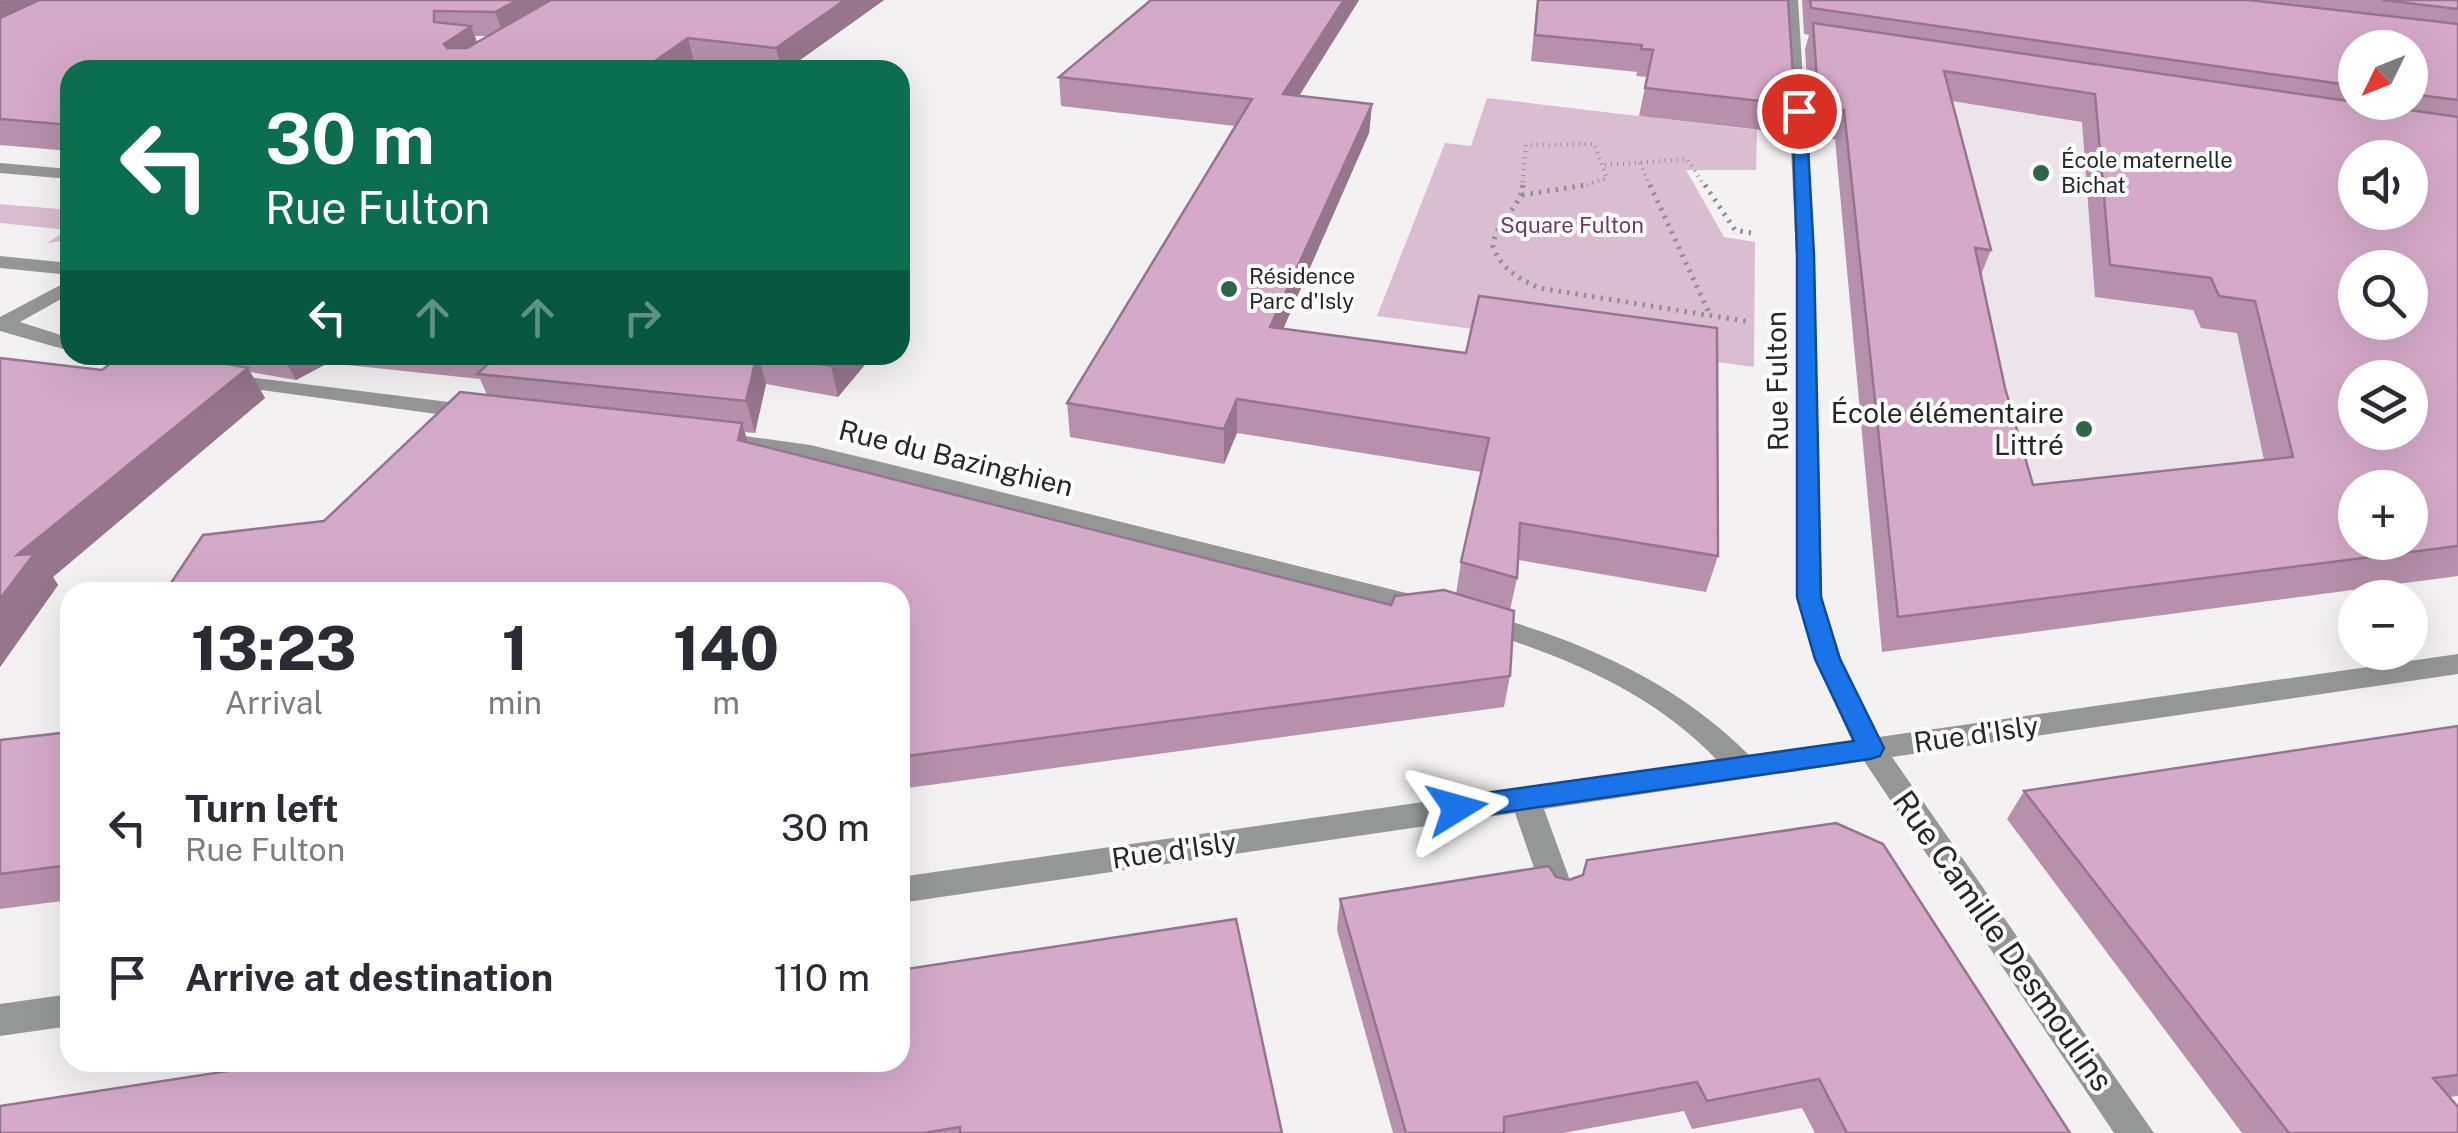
<!DOCTYPE html>
<meta charset="utf-8">
<style>
:root{--surface:#fff;--page:#f2f2f3;--text:#2b2b33;--muted:#7c7c81}
body{margin:0;font-family:"Public Sans",sans-serif;background:var(--page);color:var(--text);height:100vh;display:flex;flex-direction:column;font-size:38px;white-space:nowrap}
*{box-sizing:border-box;margin:0}
p{font-size:32px;color:var(--muted)}
.icon{flex:none;width:55px;height:55px;fill:none;stroke:currentColor;stroke-width:2;stroke-linecap:round;stroke-linejoin:round}
.map{position:relative;flex:1;overflow:hidden}
.drawer{position:absolute;left:60px;top:582px;width:850px;height:490px;display:flex;flex-direction:column;background:var(--surface);border-radius:30px;box-shadow:0 10px 40px #0002}
.drawer>*{flex:none}
.banner{position:absolute;left:60px;top:60px;width:850px;height:305px;border-radius:30px;box-shadow:0 10px 40px #0002;background:#0b6e4f;color:#fff;overflow:hidden}
.needle{width:65px;rotate:227deg}
.buttons{position:absolute;left:2338px;top:30px;display:grid;gap:20px}
.buttons a{display:grid;place-items:center;width:90px;height:90px;border-radius:50%;background:var(--surface);box-shadow:0 10px 40px #0002;font-size:50px}
.pin{position:absolute;display:grid;place-items:center;width:85px;height:85px;color:#fff;margin:-42px;border:5px solid #fff;border-radius:50%;box-shadow:0 2px 10px #0007}
.me{position:absolute;width:110px;margin:-55px;rotate:82deg;stroke-linejoin:round;filter:drop-shadow(0 0 8px #0008)}
.turn{display:flex;align-items:center;gap:35px;height:210px;padding:0 40px;font-size:45px}
.turn .icon{width:130px;height:130px;stroke-width:2.5}
.turn b{display:block;font-size:70px;line-height:85px}
.lanes{display:flex;align-items:center;height:95px;padding:0 40px;background:#0003;justify-content:center;gap:50px;direction:ltr}
.lanes .off{opacity:.35}
.eta{display:flex;justify-content:space-evenly;align-items:center;height:170px;text-align:center}
.eta b{font-size:60px;font-weight:800;line-height:70px}
ul{padding:0;list-style:none}
li{display:flex;align-items:center;gap:30px;height:150px;padding:0 40px}
li div{flex:1}
li b{display:block;font-size:38px}
li em{font-style:normal}
.map>svg:first-child{display:block}
.built{fill:#ede3ea}
.green{fill:#d9bdd0}
.lines{fill:none;stroke-linecap:round;stroke-linejoin:round}
.path-far1{stroke:#918f91;stroke-width:4;stroke-dasharray:1 5;stroke-linecap:butt}
.path{stroke:#918f91;stroke-width:5;stroke-dasharray:2.5 6;stroke-linecap:butt}
.minor{fill:#959796;fill-rule:evenodd}
.wall{fill:#b791ac;fill-rule:evenodd}
.shaded-wall{fill:#95768c}
.building{fill:#d5a9c8;stroke:#95768c;stroke-width:2.5;fill-rule:evenodd}
.route{fill:#1a73e8;stroke:#114b97;stroke-width:2.5}
.poi-dot{fill:#31654a;stroke:#fff;stroke-width:4}
.labels{text-anchor:middle;stroke-width:8;stroke-linejoin:round;paint-order:stroke}
.far-poi-label{font-size:22px;fill:#282728;stroke:#fff;text-anchor:start}
.far-park-label{font-size:22px;fill:#723b64;stroke:#fff}
.street-label{font-size:28px;fill:#282728;stroke:#fff}
.poi-label{font-size:28px;fill:#282728;stroke:#fff;text-anchor:end}
.near-street-label{font-size:32px;fill:#282728;stroke:#fff}
</style>
<div class="map">
<svg width="2458" height="1133" viewBox="0 0 2458 1133">
<rect width="100%" height="100%" fill="#f4f1f3"/>
<polygon class="built" points="1834,57 2232,118 2355,542 1903,649"/>
<g class="green">
<polygon points="1487,98 1757,130 1756,170 1686,170 1724,237 1755,242 1754,367 1377,316 1445,143 1471,146"/>
<polygon points="0,204 70,210 70,240 47,243 67,230 0,223"/>
</g>
<g class="lines">
<g class="path-far1">
<polyline points="1640,163 1651,188"/>
<polyline points="1605,165 1687,159 1706,188"/>
<polyline points="1522,188 1526,145 1594,144 1607,178 1578,188"/>
</g>
<g class="path">
<path d="M1523,185C1520,210 1495,221 1493,246C1500,268 1519,279 1539,288L1751,322"/>
<polyline points="1650,185 1710,315"/>
<polyline points="1705,185 1735,230 1751,233"/>
<polyline points="1522,195 1586,185"/>
</g>
<g class="minor">
<path d="M1784,0H1798L1814,255L1822,597L1841,659L1879,737L2458,654V674L1892,757L2154,1133H2114L1864,761L1544,809L1575,894L1570,904L1559,907L1548,904L1543,894L1515,813L900,903V877L1717,760C1650,690 1561,655 1470,627L1466,621L1470,615L1479,612C1581,641 1673,679 1749,755L1852,741L1815,659L1796,597V255Z"/>
<polygon points="0,163 70,169 70,179 0,173"/>
<polygon points="0,256 70,263 70,275 0,268"/>
<polygon points="70,280 70,294 20,322 70,338 70,351 0,331 0,317"/>
<polygon points="225,374 473,405 484,412 473,419 218,384 214,380 218,376"/>
<polygon points="716,432 810,445 881,462 1426,598 1435,601 1439,607 1435,613 1426,616 810,459 708,444 705,439 708,434"/>
<polygon points="70,994 70,1026 0,1036 0,1004"/>
</g>
</g>
<g class="wall">
<path d="M0,0H884L786,70H758L694,63L70,70V151L0,145ZM475,36H488L477,42Z"/>
<polygon points="1359,0 1299,96 1372,104 1369,133 1283,329 1718,556 1706,592 1518,560 1517,578 1510,610 1510,676 1504,707 900,789 900,592 324,521 487,395 480,379 328,363 296,380 250,372 265,398 53,577 58,585 0,667 102,370 121,355 873,355 838,397 766,384 755,433 744,432 748,442 1391,605 1456,594 1461,562 1481,472 1237,433 1224,464 1070,437 1067,403 1235,126 1061,106 1059,77"/>
<polygon points="1537,0 1788,0 1795,105 1786,133 1639,116 1647,77 1636,76 1637,72 1531,61"/>
<path d="M1802,0H2458V576L1882,652L1835,139L1810,136L1805,49L1809,35L1804,34ZM2355,48H2410V102H2355ZM1952,101L2082,122L2095,297L2193,310L2201,328L2237,333L2264,460L2033,485L2005,388L1981,275L1991,250Z"/>
<polygon points="2458,726 2458,1096 2450,1097 2458,1133 2242,1133 2007,819 2024,791"/>
<polygon points="70,732 70,900 0,909 0,740"/>
<polygon points="1556,877 2070,1133 1815,1133 1802,1108 1692,1129 1684,1111 1563,1133 1393,1133 1337,930 1340,899"/>
<polygon points="0,1106 1282,1133 0,1133"/>
</g>
<g class="shaded-wall">
<polygon points="2,0 68,0 0,32 0,1"/>
<polygon points="517,0 567,0 504,36 495,12"/>
<polygon points="845,0 884,0 786,70 781,70 776,48"/>
<polygon points="1344,0 1359,0 1282,123 1283,94"/>
<polygon points="471,26 480,51 453,69 444,44"/>
<polygon points="688,38 694,63 684,70 642,70"/>
<polygon points="1372,104 1369,133 1269,361 1270,327"/>
<polygon points="901,285 907,315 900,323 900,287"/>
<polygon points="282,355 323,355 328,363 296,380"/>
<polygon points="758,355 766,384 755,433 746,401"/>
<polygon points="841,355 873,355 838,397 831,366"/>
<polygon points="248,368 265,398 53,577 58,585 0,667 0,599 17,555"/>
<polygon points="1237,399 1237,433 1224,464 1224,429"/>
<polygon points="742,423 751,453 738,440"/>
</g>
<g class="building">
<polygon points="39,0 517,0 495,12 434,11 434,22 471,26 444,44 447,48 467,48 551,0 845,0 776,48 688,38 642,70 70,70 70,125 0,119 0,18"/>
<polygon points="1151,0 1344,0 1283,94 1372,104 1270,327 1466,353 1479,296 1717,328 1718,556 1520,523 1517,578 1461,562 1489,438 1237,399 1224,429 1067,403 1252,99 1059,77"/>
<polygon points="1538,0 1788,0 1795,105 1645,88 1653,50 1641,49 1642,45 1535,35"/>
<polygon points="1810,0 2248,0 2458,24 2458,100 2410,94 2410,48 2355,48 2355,86 1811,8"/>
<polygon points="2382,0 2458,0 2458,9"/>
<path d="M1813,23L2458,117V546L1898,617L1844,110L1819,108ZM1944,71L2095,94L2110,265L2211,278L2219,296L2255,301L2293,457L2033,485L2005,388L1975,248L1991,250ZM2355,158H2410V212H2355ZM2355,268H2410V322H2355ZM2355,378H2410V432H2355ZM2355,488H2410V542H2355Z"/>
<polygon points="121,355 184,355 248,368 17,555 34,554 0,599 0,358 102,370"/>
<polygon points="498,355 757,355 746,401 477,374"/>
<polygon points="764,355 841,355 831,366"/>
<polygon points="460,392 742,423 738,440 1391,605 1395,596 1444,590 1514,611 1510,676 900,757 900,592 165,592 203,535 324,521"/>
<polygon points="2458,726 2458,1075 2433,1078 2458,1107 2458,1133 2289,1133 2024,791"/>
<polygon points="70,732 70,865 0,874 0,740"/>
<polygon points="1836,823 1883,844 2070,1133 1847,1133 1819,1079 1707,1101 1697,1082 1504,1117 1504,1133 1406,1133 1340,899 1549,866 1556,877 1569,880 1583,875 1587,860"/>
<polygon points="1236,919 1282,1133 960,1133 960,1127 924,1133 0,1133 0,1106 287,1062 900,1062 900,970"/>
</g>
<polygon class="route" points="1799,107 1806,111 1814,255 1821,597 1840,659 1884,748 1880,756 1870,759 1457,819 1448,816 1444,808 1448,801 1457,797 1854,741 1815,659 1797,597 1797,255 1792,111"/>
<g class="poi-dot">
<circle cx="2041" cy="173" r="10"/>
<circle cx="1229" cy="289" r="10"/>
<circle cx="2084" cy="429" r="10"/>
</g>
<g class="labels">
<g class="far-poi-label">
<text x="2061" y="168">École maternelle<tspan x="2061" dy="25">Bichat</tspan></text>
<text x="1249" y="284">Résidence<tspan x="1249" dy="25">Parc d'Isly</tspan></text>
</g>
<g class="far-park-label">
<text x="1572" y="233">Square Fulton</text>
</g>
<g class="street-label">
<text transform="translate(1777 381) rotate(-91)" y="10">Rue Fulton</text>
<text transform="translate(956 458) rotate(14)" y="10">Rue du Bazinghien</text>
<text transform="translate(1976 734) rotate(-8)" y="10">Rue d'Isly</text>
<text transform="translate(1174 850) rotate(-8)" y="10">Rue d'Isly</text>
</g>
<g class="poi-label">
<text x="2064" y="423">École élémentaire<tspan x="2064" dy="32">Littré</tspan></text>
</g>
<g class="near-street-label">
<text transform="translate(2003 941) rotate(55)" y="11">Rue Camille Desmoulins</text>
</g>
</g>
</svg>
<div class="buttons">
<a><svg class="needle" viewBox="-14 -14 28 28"><path d="M0-13l5 13h-10z" fill="#e53935"/><path d="M0 13l5-13h-10z" fill="#7c7c81"/></svg></a>
<a><svg class="icon" aria-label="sound" viewBox="0 0 24 24"><path d="M4 9h4l5-4v14l-5-4H4zM17 9q2 3 0 6"/></svg></a>
<a><svg class="icon" aria-label="search" viewBox="0 0 24 24"><circle cx="10" cy="10" r="6"/><path d="M15 15l6 6"/></svg></a>
<a><svg class="icon" aria-label="layers" viewBox="0 0 24 24"><path d="M12 4l9 5-9 5-9-5zM3 14l9 5 9-5"/></svg></a>
<a>+</a>
<a>−</a>
</div>
<div class="pin" style="left:1799px;top:111px;background:#d93025"><svg class="icon" aria-label="arrive" viewBox="0 0 24 24"><path d="M6 21V4h12l-3 4 3 4H6"/></svg></div>
<svg class="me" style="left:1457px;top:808px" viewBox="-20 -20 40 40"><path d="M0-17L14 15 0 8-14 15z" fill="#1a73e8" stroke="#fff" stroke-width="4"/></svg>
<div class="banner">
<div class="turn"><svg class="icon" aria-label="left" viewBox="0 0 24 24"><path d="M17 20v-9H6M10 6l-5 5 5 5"/></svg><div><b>30 m</b>Rue Fulton</div></div>
<div class="lanes"><svg class="icon" aria-label="left" viewBox="0 0 24 24"><path d="M17 20v-9H6M10 6l-5 5 5 5"/></svg><svg class="icon off" aria-label="ahead" viewBox="0 0 24 24"><path d="M12 20V5M6 11l6-6 6 6"/></svg><svg class="icon off" aria-label="ahead" viewBox="0 0 24 24"><path d="M12 20V5M6 11l6-6 6 6"/></svg><svg class="icon off" aria-label="right" viewBox="0 0 24 24"><path d="M7 20v-9h11M14 6l5 5-5 5"/></svg></div>
</div>
<section class="drawer">
<div class="eta">
<div><b>13:23</b><p>Arrival</p></div>
<div><b>1</b><p>min</p></div>
<div><b>140</b><p>m</p></div>
</div>
<ul>
<li><svg class="icon" aria-label="left" viewBox="0 0 24 24"><path d="M17 20v-9H6M10 6l-5 5 5 5"/></svg><div><b>Turn left</b><p>Rue Fulton</p></div><em>30 m</em></li>
<li><svg class="icon" aria-label="arrive" viewBox="0 0 24 24"><path d="M6 21V4h12l-3 4 3 4H6"/></svg><div><b>Arrive at destination</b></div><em>110 m</em></li>
</ul>
</section>
</div>
